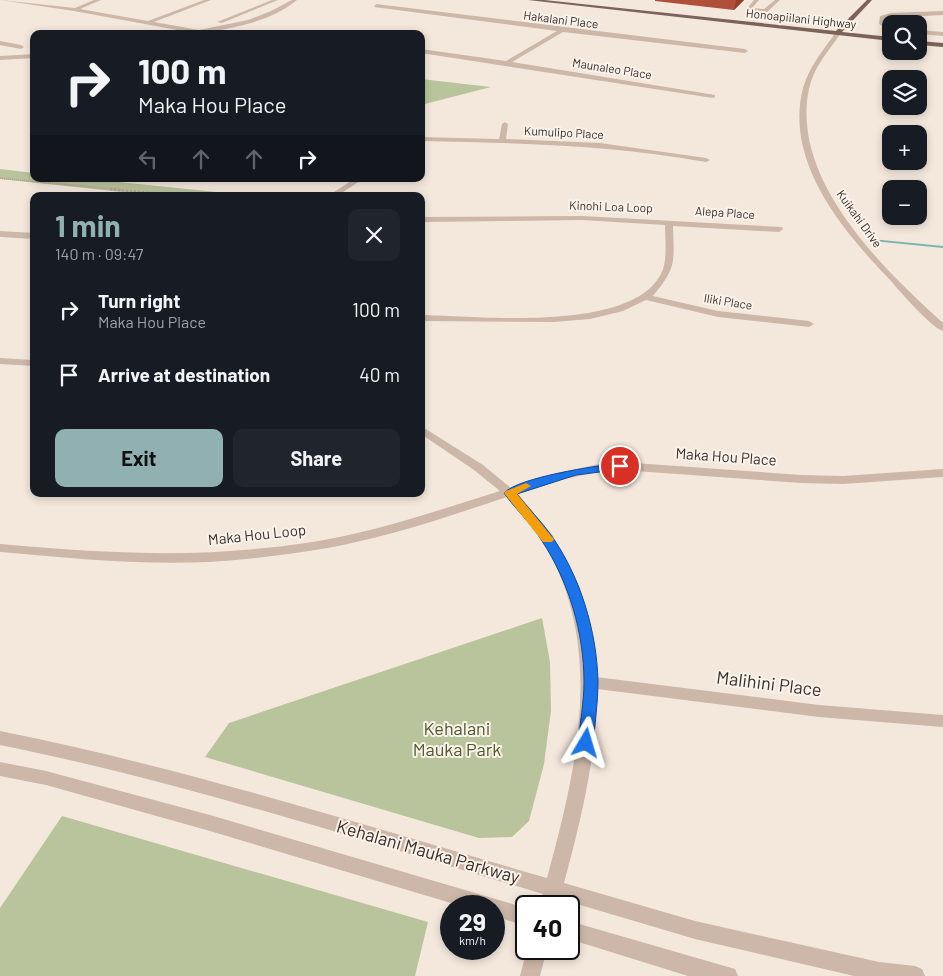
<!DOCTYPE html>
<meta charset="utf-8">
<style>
:root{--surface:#171b24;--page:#20242c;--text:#f1f3f6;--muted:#9ea1a6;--accent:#91b0b1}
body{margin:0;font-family:Barlow,sans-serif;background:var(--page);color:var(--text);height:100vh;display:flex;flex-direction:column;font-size:19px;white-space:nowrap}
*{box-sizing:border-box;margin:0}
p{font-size:16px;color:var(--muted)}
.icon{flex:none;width:28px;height:28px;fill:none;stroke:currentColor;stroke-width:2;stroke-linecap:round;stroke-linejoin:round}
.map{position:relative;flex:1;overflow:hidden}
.sheet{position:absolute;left:30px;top:192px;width:395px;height:305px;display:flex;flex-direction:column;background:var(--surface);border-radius:10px;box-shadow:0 2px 8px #0003}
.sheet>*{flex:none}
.top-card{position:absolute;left:30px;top:30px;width:395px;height:152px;border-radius:10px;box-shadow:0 2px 8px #0003;background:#171b24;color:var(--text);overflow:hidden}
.buttons{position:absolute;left:882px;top:15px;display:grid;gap:10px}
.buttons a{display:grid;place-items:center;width:45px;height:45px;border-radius:10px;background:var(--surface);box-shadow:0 2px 8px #0003;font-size:25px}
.speed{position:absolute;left:440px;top:895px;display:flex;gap:10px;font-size:25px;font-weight:700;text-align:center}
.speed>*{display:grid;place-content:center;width:65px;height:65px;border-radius:50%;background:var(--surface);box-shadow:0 2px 8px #0003;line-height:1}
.speed small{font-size:12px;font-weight:400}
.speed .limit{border:2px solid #111;border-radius:8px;background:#fff;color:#111}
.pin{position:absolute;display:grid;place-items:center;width:42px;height:42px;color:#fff;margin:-21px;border:2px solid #fff;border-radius:50%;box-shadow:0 1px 5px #0007}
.me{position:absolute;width:55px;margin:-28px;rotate:7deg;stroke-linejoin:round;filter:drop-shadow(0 0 4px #0008)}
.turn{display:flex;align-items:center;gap:18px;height:105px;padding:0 25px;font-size:22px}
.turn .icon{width:65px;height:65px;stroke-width:2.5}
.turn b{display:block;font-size:35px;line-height:42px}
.lanes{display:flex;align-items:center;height:48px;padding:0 25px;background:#0003;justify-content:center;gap:25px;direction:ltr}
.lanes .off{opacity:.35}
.round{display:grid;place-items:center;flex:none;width:52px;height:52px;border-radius:10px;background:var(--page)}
.headline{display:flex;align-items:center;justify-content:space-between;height:85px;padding:0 25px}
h1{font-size:30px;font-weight:700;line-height:38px;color:var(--accent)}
.action{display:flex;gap:10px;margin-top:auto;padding:10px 25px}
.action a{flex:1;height:58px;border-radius:10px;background:var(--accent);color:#111;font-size:20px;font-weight:700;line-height:58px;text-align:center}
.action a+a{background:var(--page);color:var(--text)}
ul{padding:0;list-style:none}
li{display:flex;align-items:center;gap:15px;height:65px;padding:0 25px}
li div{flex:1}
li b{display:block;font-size:19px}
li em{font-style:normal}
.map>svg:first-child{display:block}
.green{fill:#b9c49c}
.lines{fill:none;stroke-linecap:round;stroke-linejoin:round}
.stream{fill:#7ab3b2;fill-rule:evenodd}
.path-far1{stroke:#b9a092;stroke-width:2;stroke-dasharray:1 1;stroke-linecap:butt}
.path{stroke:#b9a092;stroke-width:2.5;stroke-dasharray:2 2;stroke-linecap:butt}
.minor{fill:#cdb7a8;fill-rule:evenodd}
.major{fill:#7c6359;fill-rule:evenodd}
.wall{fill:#b04f39}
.shaded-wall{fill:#90402e}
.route{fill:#1a73e8;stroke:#114b97}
.slow{fill:#f59e0b}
.labels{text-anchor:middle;stroke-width:4;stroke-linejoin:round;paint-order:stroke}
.far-street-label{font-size:12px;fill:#392d29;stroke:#fbf2ea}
.street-label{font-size:15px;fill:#392d29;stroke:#fbf2ea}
.near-street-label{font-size:18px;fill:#392d29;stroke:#fbf2ea}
.near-park-label{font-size:18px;fill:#4b592b;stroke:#fbf2ea}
</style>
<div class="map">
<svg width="943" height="976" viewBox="0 0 943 976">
<rect width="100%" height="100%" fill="#f4e8dd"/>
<g class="green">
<polygon points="421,79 491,87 421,105"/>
<polygon points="0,169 34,173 34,179 89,179 257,196 159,196 0,179"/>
<polygon points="542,618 550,662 551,711 544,764 529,821 512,837 479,838 205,757 229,723"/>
<polygon points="62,816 428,922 415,976 0,976 0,908"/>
</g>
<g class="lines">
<polygon class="stream" points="871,239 943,246 943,248 873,241 871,241"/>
<polyline class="path-far1" points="0,178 122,190"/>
<polyline class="path" points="110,189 181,196"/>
<g class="minor">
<path d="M0,0L75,8L94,0H101L80,9L148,21L204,0H211L154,22L199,30L248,20L271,11L292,0H297C273,20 237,28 206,32L212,34H199L74,11Z"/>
<polygon points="272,0 278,0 222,23 217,22"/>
<polygon points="754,0 759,0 752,8 764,9 775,0 780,0 767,12 746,10"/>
<polygon points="376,4 745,49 748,51 745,53 563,32 512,62 715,95 715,97 713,98 421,53 421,49 506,61 557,31 374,7"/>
<polygon points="943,11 943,15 885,18 885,23 891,26 891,30 879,24 880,16 891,13"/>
<polygon points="919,30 943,32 943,36 919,34"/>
<path d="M836,32L841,33C829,50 813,68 809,89C790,179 882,268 943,323V331C932,328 900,292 891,281C843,231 784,162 803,88C809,67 824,49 836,32Z"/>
<polygon points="0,41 21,45 24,47 21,49 0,45"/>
<polygon points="34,54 34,58 0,60 0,56"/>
<path d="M505,122L508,124L506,139L600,143L706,158L710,160L706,162C612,145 517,143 421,141V137L499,139L502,124Z"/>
<polygon points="354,179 363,179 337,196 328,196"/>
<path d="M582,216L782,227L783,229L779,232L673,226C674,262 677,267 653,296L718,311L809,321L814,324L809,327L718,317L646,300L623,311L590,319L554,322L421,321V315C479,316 630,333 661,274C668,260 665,240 665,225L582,220L421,222V217Z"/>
<polygon points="0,231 34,233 34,239 0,237"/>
<polygon points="0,358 34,360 34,366 0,364"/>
<path d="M421,426L483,465L511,488L557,473L604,463H635L801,475L843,476L943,469V477L843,484L801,483L635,471H604L564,479L518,494L553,536L580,588L593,638L596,677L819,705L943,715V727L819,717L597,689C597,755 581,820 564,883L695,921L879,962L915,966L922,969L925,976H854L695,939L560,899L558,906H540L543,894C363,841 184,782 0,745V731C185,768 366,826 547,878C577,768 606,646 543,542C533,526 519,512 507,497C461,512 416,528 369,539C329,549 287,555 246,559C164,568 81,559 0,552V544C39,547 78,551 117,552C180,555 244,552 306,543C373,533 436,511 500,491L474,470L421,434Z"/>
<polygon points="0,762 46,771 210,815 526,908 526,926 494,916 494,906 461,906 210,831 46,785 0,776"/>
<polygon points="569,921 735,969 738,976 688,976 569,939"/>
<polygon points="527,949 547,949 540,976 520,976"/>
</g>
<g class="major">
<polygon points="528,0 544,0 836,31 867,0 872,0 842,32 891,37 891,41"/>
<polygon points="919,41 943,43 943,47 919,45"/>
</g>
</g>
<polygon class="wall" points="655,0 744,0 734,10 655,1"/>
<polygon class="shaded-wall" points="736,0 744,0 734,10"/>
<path class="route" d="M620,463L625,466L623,469L576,475L517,494C528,508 541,521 551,535C580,576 597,631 598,682C598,702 595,723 593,743L591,747L586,749L581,747L578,743C580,723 584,702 584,682C584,633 569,582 542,541C532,524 516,510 504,493C519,477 596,466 620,463Z"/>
<polygon class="slow" points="526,483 531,486 517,494 552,537 554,539 552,542 543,542 504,493 506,491"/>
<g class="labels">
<g class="far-street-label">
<text transform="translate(801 19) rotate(6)" y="4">Honoapiilani Highway</text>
<text transform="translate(561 20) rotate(7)" y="4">Hakalani Place</text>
<text transform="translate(612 69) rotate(9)" y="4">Maunaleo Place</text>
<text transform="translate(564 133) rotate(3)" y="4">Kumulipo Place</text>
<text transform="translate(611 207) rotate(2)" y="4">Kinohi Loa Loop</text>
<text transform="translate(725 213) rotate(4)" y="4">Alepa Place</text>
<text transform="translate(859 219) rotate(54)" y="4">Kuikahi Drive</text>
<text transform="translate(728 302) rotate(9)" y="4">Iliki Place</text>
</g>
<g class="street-label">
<text transform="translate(726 457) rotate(4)" y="5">Maka Hou Place</text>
<text transform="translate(257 535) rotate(-6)" y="5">Maka Hou Loop</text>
</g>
<g class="near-street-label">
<text transform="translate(769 684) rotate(7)" y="6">Malihini Place</text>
<text transform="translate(428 852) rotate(16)" y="6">Kehalani Mauka Parkway</text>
</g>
<g class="near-park-label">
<text x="457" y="735">Kehalani<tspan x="457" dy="21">Mauka Park</tspan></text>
</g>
</g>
</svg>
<div class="buttons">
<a><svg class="icon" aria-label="search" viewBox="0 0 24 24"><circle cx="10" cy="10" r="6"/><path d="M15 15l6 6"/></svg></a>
<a><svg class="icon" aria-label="layers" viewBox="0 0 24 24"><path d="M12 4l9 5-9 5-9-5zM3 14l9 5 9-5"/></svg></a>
<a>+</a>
<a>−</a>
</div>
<div class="speed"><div>29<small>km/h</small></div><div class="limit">40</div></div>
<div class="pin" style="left:620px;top:466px;background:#d93025"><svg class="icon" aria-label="arrive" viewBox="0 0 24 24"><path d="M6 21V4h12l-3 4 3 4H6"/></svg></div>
<svg class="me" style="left:586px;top:743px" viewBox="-20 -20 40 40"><path d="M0-17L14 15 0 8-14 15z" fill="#1a73e8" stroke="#fff" stroke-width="4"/></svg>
<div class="top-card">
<div class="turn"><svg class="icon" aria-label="right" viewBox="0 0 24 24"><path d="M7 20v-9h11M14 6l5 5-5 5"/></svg><div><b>100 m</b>Maka Hou Place</div></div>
<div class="lanes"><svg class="icon off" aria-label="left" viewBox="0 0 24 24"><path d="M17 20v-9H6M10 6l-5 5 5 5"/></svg><svg class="icon off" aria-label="ahead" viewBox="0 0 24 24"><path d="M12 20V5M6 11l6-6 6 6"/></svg><svg class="icon off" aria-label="ahead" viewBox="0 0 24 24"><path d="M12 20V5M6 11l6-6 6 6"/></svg><svg class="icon" aria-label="right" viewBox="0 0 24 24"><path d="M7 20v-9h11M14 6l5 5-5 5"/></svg></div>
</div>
<section class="sheet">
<div class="headline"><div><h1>1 min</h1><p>140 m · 09:47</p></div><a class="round"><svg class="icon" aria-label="close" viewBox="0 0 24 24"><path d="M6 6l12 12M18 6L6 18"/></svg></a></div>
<ul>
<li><svg class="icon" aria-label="right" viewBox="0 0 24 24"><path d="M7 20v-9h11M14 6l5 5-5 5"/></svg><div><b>Turn right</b><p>Maka Hou Place</p></div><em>100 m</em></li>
<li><svg class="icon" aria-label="arrive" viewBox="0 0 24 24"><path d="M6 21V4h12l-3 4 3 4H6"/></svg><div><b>Arrive at destination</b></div><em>40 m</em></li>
</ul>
<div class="action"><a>Exit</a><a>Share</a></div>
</section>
</div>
